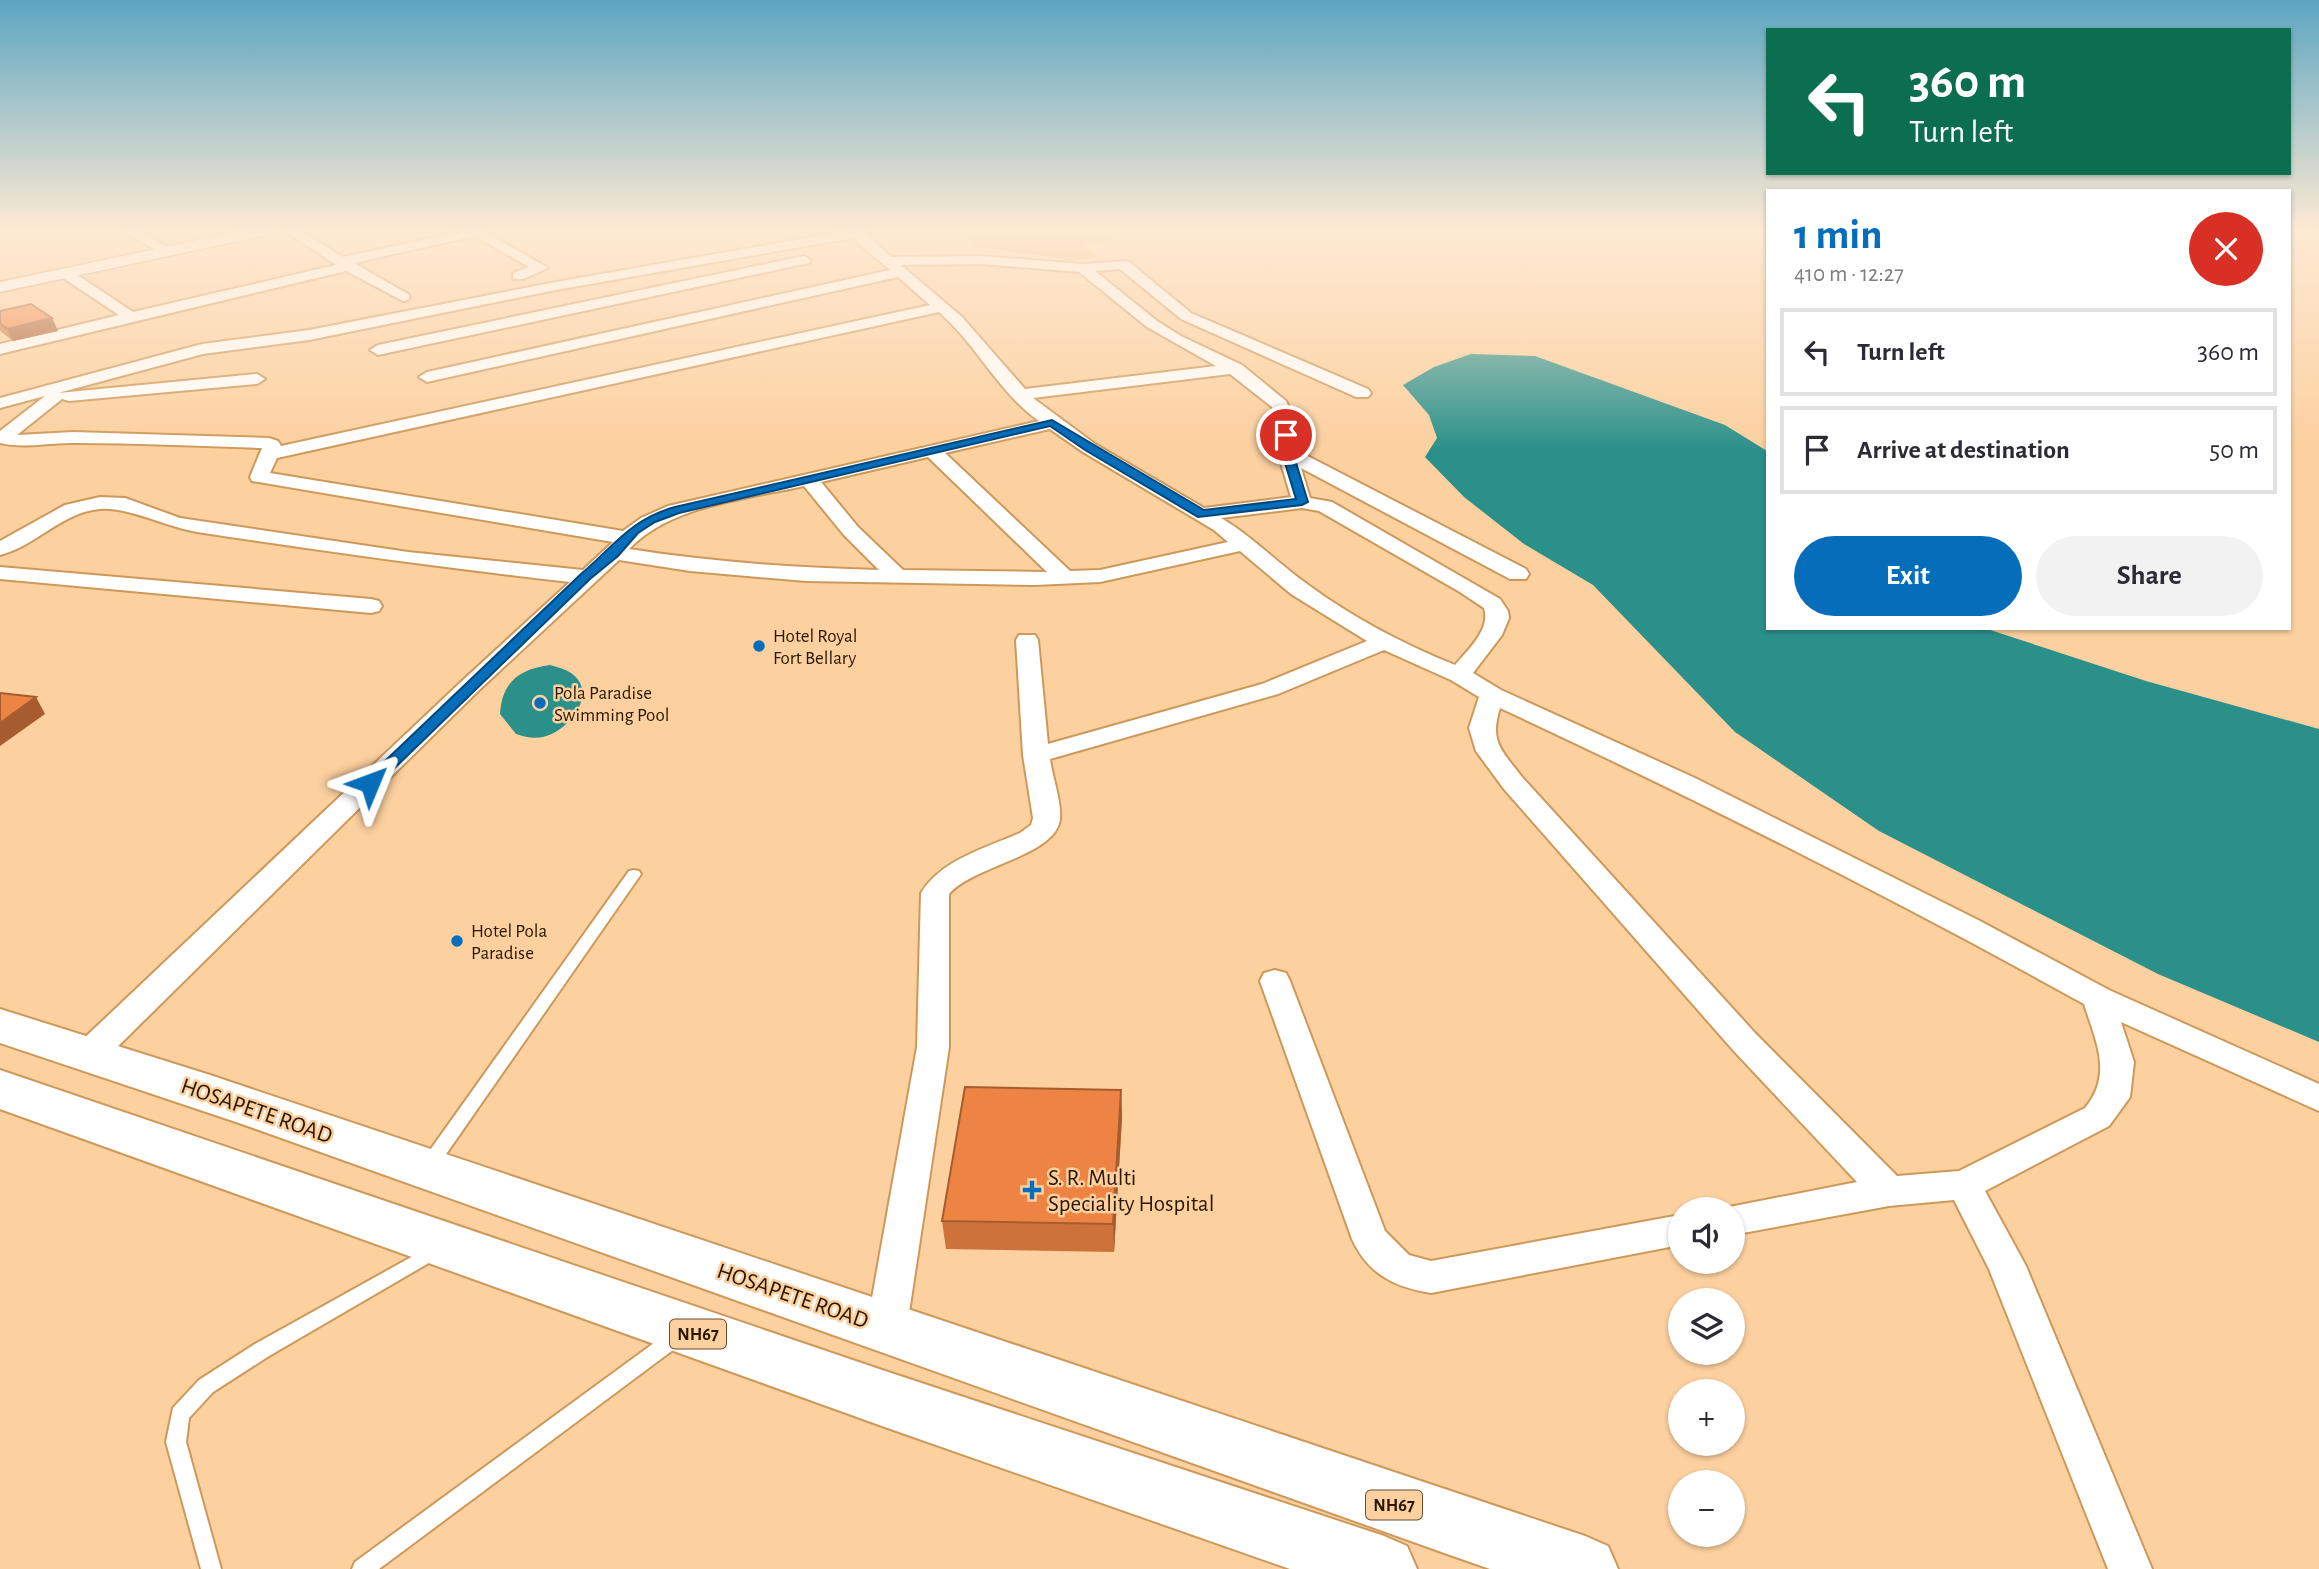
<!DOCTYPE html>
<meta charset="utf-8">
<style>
:root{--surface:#fff;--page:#f2f2f3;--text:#2b2b33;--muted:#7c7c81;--line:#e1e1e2;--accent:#056db9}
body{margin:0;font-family:"Alegreya Sans",sans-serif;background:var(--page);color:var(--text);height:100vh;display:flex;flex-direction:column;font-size:26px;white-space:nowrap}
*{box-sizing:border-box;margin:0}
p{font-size:23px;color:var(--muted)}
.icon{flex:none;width:38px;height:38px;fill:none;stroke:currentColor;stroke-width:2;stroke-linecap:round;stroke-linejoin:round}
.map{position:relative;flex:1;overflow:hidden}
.side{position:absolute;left:1766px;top:189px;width:525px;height:441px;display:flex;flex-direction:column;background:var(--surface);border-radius:0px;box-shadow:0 2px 5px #0004}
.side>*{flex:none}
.hud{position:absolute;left:1766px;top:28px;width:525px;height:147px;border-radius:0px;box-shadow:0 2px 5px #0004;background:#0b6e4f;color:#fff;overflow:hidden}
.controls{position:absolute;left:1668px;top:1197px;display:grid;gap:14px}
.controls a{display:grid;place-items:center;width:77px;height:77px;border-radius:50%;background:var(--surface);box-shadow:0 2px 5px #0004;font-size:35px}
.pin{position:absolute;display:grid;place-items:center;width:60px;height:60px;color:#fff;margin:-30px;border:4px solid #fff;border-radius:50%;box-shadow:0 2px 7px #0007}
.me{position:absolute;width:77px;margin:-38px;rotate:46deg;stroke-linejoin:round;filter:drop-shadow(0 0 5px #0008)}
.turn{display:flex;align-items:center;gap:24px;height:147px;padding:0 28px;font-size:32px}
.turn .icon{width:91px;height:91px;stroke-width:2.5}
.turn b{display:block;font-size:49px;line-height:60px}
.round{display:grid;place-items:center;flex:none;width:74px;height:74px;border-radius:37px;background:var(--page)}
.overview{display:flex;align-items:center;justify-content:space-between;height:119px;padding:0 28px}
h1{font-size:42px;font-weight:700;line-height:52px;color:var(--accent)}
.primary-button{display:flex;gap:14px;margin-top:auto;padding:14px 28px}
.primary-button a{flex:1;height:80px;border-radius:42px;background:var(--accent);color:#fff;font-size:28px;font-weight:700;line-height:80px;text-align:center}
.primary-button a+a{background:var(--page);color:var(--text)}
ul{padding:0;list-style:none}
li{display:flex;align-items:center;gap:21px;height:88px;margin:0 14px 10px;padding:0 14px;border:4px solid var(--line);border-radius:0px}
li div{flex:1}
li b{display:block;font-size:26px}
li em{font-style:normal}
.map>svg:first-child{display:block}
.green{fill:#e9ab62}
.water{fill:#2b908a}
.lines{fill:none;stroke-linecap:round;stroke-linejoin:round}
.service-casing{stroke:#cd995b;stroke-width:4}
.minor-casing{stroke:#cd995b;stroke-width:4}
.tertiary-casing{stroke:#cd995b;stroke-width:3}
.trunk-casing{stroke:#cd995b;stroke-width:4}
.service{fill:#fff;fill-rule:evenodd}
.minor{fill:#fff;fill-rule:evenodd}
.tertiary{fill:#fff;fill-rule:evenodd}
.trunk{fill:#fff;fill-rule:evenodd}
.wall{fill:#cd723a}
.shaded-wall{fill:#a75c30}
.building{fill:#ee8444;stroke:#a75c30;stroke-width:2}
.route{fill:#056db9;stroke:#034778;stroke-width:2}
.poi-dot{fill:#056db9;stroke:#fcd09f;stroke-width:2.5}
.labels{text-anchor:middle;stroke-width:5;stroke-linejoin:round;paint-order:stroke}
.shield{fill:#fcd09f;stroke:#6a4e30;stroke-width:2}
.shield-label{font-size:18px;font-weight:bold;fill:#2b1700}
.poi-label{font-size:19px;fill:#2b1700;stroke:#fcd09f;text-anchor:start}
.near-street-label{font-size:23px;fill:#2b1700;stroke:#fcd09f}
.near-poi-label{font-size:23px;fill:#2b1700;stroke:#fcd09f;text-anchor:start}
</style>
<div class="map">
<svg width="2319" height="1569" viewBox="0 0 2319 1569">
<rect width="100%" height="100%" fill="#fcd09f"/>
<polygon class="green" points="959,231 1101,231 1117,239 1084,245 1097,257 1076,260 974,247"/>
<g class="water">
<polygon points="1471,354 1535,356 1725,425 1767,451 1768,628 1984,628 2146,681 2319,729 2319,1042 2158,974 1879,831 1735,732 1593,585 1524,544 1464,497 1425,457 1437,438 1429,415 1403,385 1434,367"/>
<path d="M550,665C557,667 565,669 571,673C600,693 568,732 543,737C534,739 525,737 516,734L500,714C502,682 519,669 550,665Z"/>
</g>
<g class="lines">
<defs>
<g id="service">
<polygon points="634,870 639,871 641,874 639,877 435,1170 429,1172 423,1170 421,1165 423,1160 629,871"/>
<polygon points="433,1245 439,1247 442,1252 439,1257 269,1356 213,1392 189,1418 186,1442 221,1569 201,1569 166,1442 173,1408 199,1380 255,1344"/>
<polygon points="675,1330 681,1332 684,1338 681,1344 379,1569 352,1569 355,1562 669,1332"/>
</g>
<g id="minor">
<polygon points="123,231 139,231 175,251 168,255 163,254"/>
<polygon points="285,231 300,231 343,257 465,231 484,231 548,268 523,279 513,279 513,273 529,267 475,236 354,263 408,294 410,297 408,300 403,301 346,271 0,354 0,344 119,315 60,276 60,270 70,270 133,312 336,265"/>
<path d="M846,231H863L891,257L981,256L1083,264L1128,261L1191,313L1368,389L1371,393L1368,397H1356L1181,319L1120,269L1095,271L1157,321L1181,336L1242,365L1286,401L1295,419L1296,450L1526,569L1529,574L1526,579H1510L1301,468L1310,498L1332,502L1500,599L1508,611L1509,618L1502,635L1473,673L1501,690L1695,778L1980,921L2109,990L2319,1084V1111L2121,1022L2134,1062L2130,1097L2109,1126L1985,1191L2026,1266L2152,1569H2108L1989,1269L1954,1200L1889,1206L1732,1235V1209H1719L1857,1182L1733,1050L1504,789L1476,751L1469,728L1479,697L1451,680L1384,650L1278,694L1050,759C1052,775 1062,804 1060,819C1056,856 972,866 949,894V1047L907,1326L901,1338L887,1343L873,1338L867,1326L917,1047L921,893C941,860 986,848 1020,833L1031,825L1033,818L1023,755L1016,640L1019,635H1035L1038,640L1048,744L1262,684L1367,641L1291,594L1240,551L1100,582L1035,585L806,581L690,571L619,560L478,691L102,1062L90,1065L78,1062L74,1053L78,1044L462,681L570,582C445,568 322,551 197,532C166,527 129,507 100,509C62,512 36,546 0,555V541L65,505L100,497L125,498L180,518L408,552L583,570L613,542L252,481L250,477L262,448C200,446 138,443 76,443C50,442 25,449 0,443V431L45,396L0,408V398L202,344L309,330L556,282ZM852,238L890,270L427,372L419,377L427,382L898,277L930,305L281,446L278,441L269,438L73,432L17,435L62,399L69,401L257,384L265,379L257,374L58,393L203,354L309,340L556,290ZM981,264L1079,272L1147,327L1216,366L1025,389L962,317L901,265ZM939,312C977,345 999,393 1039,421L668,506L641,518L623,531L270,473L277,458ZM1230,374L1272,407L1277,419L1278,453L1291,497L1204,508L1095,444L1033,398ZM1050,429L1083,452L1214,530L1228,542L1100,570L1070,571L945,453ZM928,457L1047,572L903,570L858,527L821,482ZM804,486L844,535L879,570C795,568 712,562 629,549C671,505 746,499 804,486ZM1302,508L1319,511L1460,592L1484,608C1491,629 1468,650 1455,665C1403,644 1353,618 1307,584C1277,563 1252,536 1221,518ZM1500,708C1698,800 1893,898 2084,1004C2096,1042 2113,1074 2085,1108L1959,1171L1897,1176L1755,1033L1522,777C1502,751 1489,742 1500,708Z"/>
<polygon points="804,256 811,260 809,263 378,355 370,350 378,345"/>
<polygon points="0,567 371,599 379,601 382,606 379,611 371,613 0,579"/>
<path d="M1275,970L1286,973L1290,981L1385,1231L1409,1255L1431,1261L1680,1215V1245L1431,1293C1394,1287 1368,1274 1352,1239L1260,981L1264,973Z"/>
</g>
<polygon id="tertiary" points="241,231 270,231 262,236 0,292 0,282"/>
<g id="trunk">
<polygon points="0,1009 210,1075 1585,1536 1608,1546 1618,1569 1490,1569 1450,1555 239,1123 0,1043"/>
<polygon points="0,1070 882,1370 1384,1536 1407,1546 1417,1569 1290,1569 882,1426 0,1109"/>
</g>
</defs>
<use href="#service" class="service-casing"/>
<use href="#minor" class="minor-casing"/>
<use href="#tertiary" class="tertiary-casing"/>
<use href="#trunk" class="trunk-casing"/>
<use href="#service" class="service"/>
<use href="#minor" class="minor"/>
<use href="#tertiary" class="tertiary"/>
<use href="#trunk" class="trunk"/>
</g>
<g class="wall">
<polygon points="0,311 52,318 58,331 13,341 0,331"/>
<polygon points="1121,1090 1122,1117 1114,1252 946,1249 942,1221"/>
</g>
<g class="shaded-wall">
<polygon points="52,318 58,331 13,341 7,329"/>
<polygon points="36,697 45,714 0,746 0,723"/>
<polygon points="1121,1090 1122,1117 1114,1252 1113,1224"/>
</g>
<g class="building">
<polygon points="31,304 52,318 7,329 0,323 0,311"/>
<polygon points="0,693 36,697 0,723"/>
<polygon points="965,1087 1121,1090 1113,1224 942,1221"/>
</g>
<linearGradient id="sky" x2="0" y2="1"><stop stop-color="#5ca6c2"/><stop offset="0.51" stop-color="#feead4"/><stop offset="1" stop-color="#feead4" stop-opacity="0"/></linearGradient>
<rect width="2319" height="450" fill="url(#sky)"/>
<path class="route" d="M1052,420L1204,510L1296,499L1282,453L1281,435L1290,433L1293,453L1308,502L1302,505L1198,517L1085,450L1050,426L679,513L655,522L638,533L618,556L590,579L376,786H365L362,783L581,574C614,546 631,519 675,507Z"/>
<g class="poi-dot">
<circle cx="759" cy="646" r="7"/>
<circle cx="540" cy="703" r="7"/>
<circle cx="457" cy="941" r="7"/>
<path d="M1028.5 1179.5h7v7h7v7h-7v7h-7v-7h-7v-7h7z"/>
</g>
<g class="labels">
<g class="shield">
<rect x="670" y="1319.5" width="56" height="29" rx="5"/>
<rect x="1366" y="1490.5" width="56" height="29" rx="5"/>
</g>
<g class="shield-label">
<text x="698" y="1340">NH67</text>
<text x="1394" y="1511">NH67</text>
</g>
<g class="poi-label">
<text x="773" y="642">Hotel Royal<tspan x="773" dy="22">Fort Bellary</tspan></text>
<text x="554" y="699">Pola Paradise<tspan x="554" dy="22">Swimming Pool</tspan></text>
<text x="471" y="937">Hotel Pola<tspan x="471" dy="22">Paradise</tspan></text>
</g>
<g class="near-street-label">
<text transform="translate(257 1110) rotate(19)" y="8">HOSAPETE ROAD</text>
<text transform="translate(793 1295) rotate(19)" y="8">HOSAPETE ROAD</text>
</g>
<g class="near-poi-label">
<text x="1048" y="1185">S. R. Multi<tspan x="1048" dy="26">Speciality Hospital</tspan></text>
</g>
</g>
</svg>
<div class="controls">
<a><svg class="icon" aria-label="sound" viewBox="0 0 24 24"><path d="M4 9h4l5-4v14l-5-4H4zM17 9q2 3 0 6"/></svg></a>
<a><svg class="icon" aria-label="layers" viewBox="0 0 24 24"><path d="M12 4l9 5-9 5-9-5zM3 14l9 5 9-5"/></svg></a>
<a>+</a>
<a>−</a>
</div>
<div class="pin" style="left:1286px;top:435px;background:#d93025"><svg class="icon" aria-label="arrive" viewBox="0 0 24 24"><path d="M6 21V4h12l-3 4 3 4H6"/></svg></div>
<svg class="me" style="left:370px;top:783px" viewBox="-20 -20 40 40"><path d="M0-17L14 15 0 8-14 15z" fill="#056db9" stroke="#fff" stroke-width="4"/></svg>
<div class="hud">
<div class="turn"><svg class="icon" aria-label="left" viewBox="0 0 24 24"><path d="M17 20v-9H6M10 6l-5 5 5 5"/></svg><div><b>360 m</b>Turn left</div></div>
</div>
<section class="side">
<div class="overview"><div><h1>1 min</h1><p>410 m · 12:27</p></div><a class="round" style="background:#d93025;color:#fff"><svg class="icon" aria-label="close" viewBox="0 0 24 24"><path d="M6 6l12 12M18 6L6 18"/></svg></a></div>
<ul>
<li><svg class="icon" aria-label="left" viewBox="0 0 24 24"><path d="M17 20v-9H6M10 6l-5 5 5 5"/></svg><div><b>Turn left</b></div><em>360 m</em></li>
<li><svg class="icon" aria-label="arrive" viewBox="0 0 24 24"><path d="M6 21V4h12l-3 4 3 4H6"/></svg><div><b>Arrive at destination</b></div><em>50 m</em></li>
</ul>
<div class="primary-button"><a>Exit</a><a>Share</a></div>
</section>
</div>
